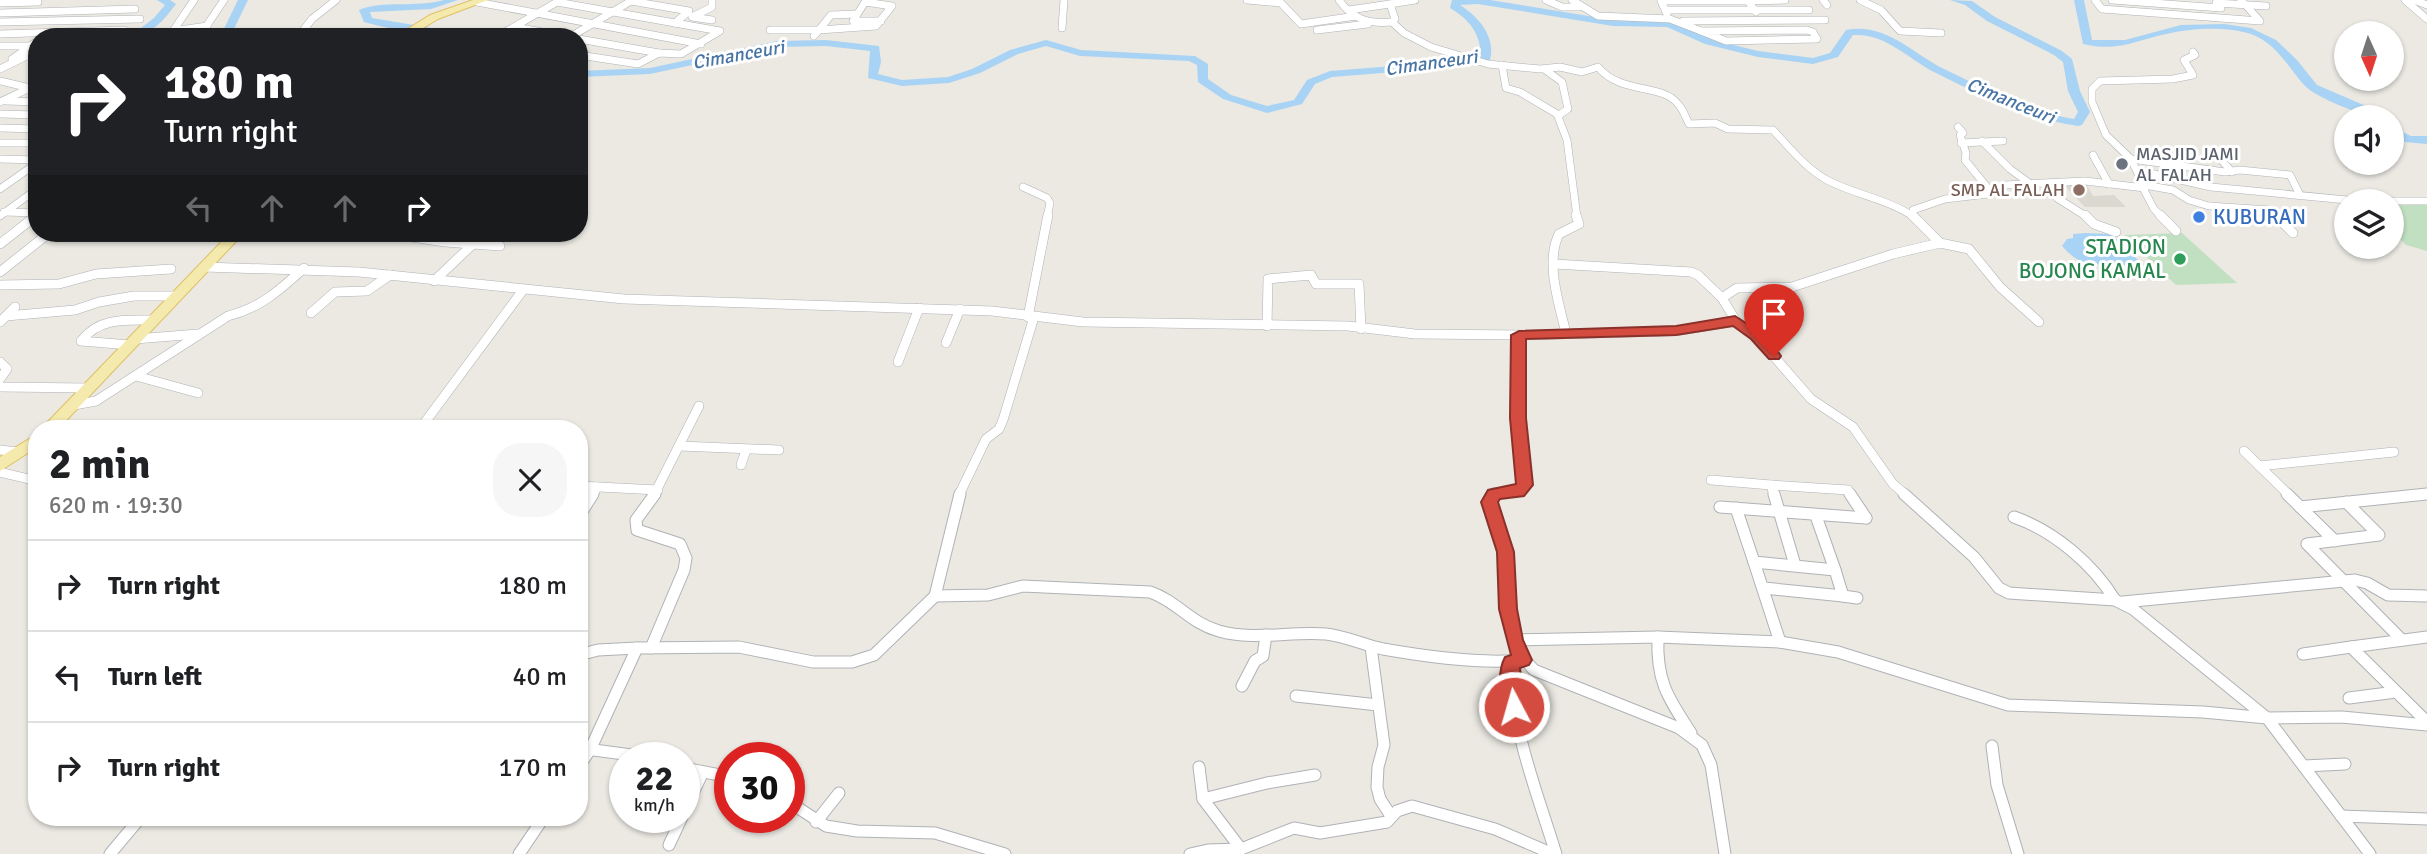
<!DOCTYPE html>
<meta charset="utf-8">
<style>
:root{--surface:#fff;--page:#f6f6f6;--text:#202124;--muted:#757577;--line:#e0e0e0}
body{margin:0;font-family:Signika,sans-serif;background:var(--page);color:var(--text);height:100vh;display:flex;flex-direction:column;font-size:26px;white-space:nowrap}
*{box-sizing:border-box;margin:0}
p{font-size:23px;color:var(--muted)}
.icon{flex:none;width:38px;height:38px;fill:none;stroke:currentColor;stroke-width:2;stroke-linecap:round;stroke-linejoin:round}
.map{position:relative;flex:1;overflow:hidden}
.side{position:absolute;left:28px;top:420px;width:560px;height:406px;display:flex;flex-direction:column;background:var(--surface);border-radius:28px;box-shadow:0 2px 5px #0004}
.side>*{flex:none}
.top-card{position:absolute;left:28px;top:28px;width:560px;height:214px;border-radius:28px;box-shadow:0 2px 5px #0004;background:#202124;color:#fff;overflow:hidden}
.needle{width:46px;rotate:177deg}
.tools{position:absolute;left:2334px;top:21px;display:grid;gap:14px}
.tools a{display:grid;place-items:center;width:70px;height:70px;border-radius:50%;background:var(--surface);box-shadow:0 2px 5px #0004;font-size:35px}
.speed{position:absolute;left:609px;top:742px;display:flex;gap:14px;font-size:35px;font-weight:700;text-align:center}
.speed>*{display:grid;place-content:center;width:91px;height:91px;border-radius:50%;background:var(--surface);box-shadow:0 2px 5px #0004;line-height:1}
.speed small{font-size:18px;font-weight:400}
.speed .limit{border:10px solid #d22;background:#fff;color:#111}
.pin{position:absolute;display:grid;place-items:center;width:60px;height:60px;color:#fff;margin:-72px -30px;border-radius:50% 50% 50% 0;rotate:-45deg;box-shadow:0 0 7px #0007}
.pin .icon{rotate:45deg}
.me{position:absolute;width:77px;margin:-38px;rotate:354deg;stroke-linejoin:round;filter:drop-shadow(0 0 5px #0008)}
.turn{display:flex;align-items:center;gap:24px;height:147px;padding:0 21px;font-size:32px}
.turn .icon{width:91px;height:91px;stroke-width:2.5}
.turn b{display:block;font-size:49px;line-height:60px}
.lanes{display:flex;align-items:center;height:66px;padding:0 21px;background:#0003;justify-content:center;gap:35px;direction:ltr}
.lanes .off{opacity:.35}
.round{display:grid;place-items:center;flex:none;width:74px;height:74px;border-radius:28px;background:var(--page)}
.summary{display:flex;align-items:center;justify-content:space-between;height:119px;padding:0 21px}
h1{font-size:42px;font-weight:800;line-height:52px}
ul{padding:0;list-style:none}
li{display:flex;align-items:center;gap:21px;height:91px;padding:0 21px;border-top:2px solid var(--line)}
li div{flex:1}
li b{display:block;font-size:26px}
li em{font-style:normal}
.map>svg:first-child{display:block}
.education{fill:#dbd8d0}
.green{fill:#c1e0c1}
.water{fill:#a9d3f4}
.lines{fill:none;stroke-linecap:round;stroke-linejoin:round}
.river{fill:#a9d3f4;fill-rule:evenodd}
.minor-far2-casing{stroke:#afb2b6;stroke-width:8}
.minor-far1-casing{stroke:#afb2b6;stroke-width:10}
.minor-casing{stroke:#afb2b6;stroke-width:13}
.primary-casing{stroke:#e0bf66;stroke-width:2}
.minor-far2{stroke:#fff;stroke-width:7}
.minor-far1{stroke:#fff;stroke-width:9}
.minor{stroke:#fff;stroke-width:11}
.primary{fill:#f5eaad;fill-rule:evenodd}
.route{fill:#d44c40;stroke:#8a312a;stroke-width:2}
.worship-dot{fill:#6b7280;stroke:#fff;stroke-width:2.5}
.education-dot{fill:#8d6e63;stroke:#fff;stroke-width:2.5}
.shop-dot{fill:#3f7fe0;stroke:#fff;stroke-width:2.5}
.leisure-dot{fill:#2e9e5b;stroke:#fff;stroke-width:2.5}
.labels{text-anchor:middle;stroke-width:6;stroke-linejoin:round;paint-order:stroke}
.far-worship-label{font-size:18px;fill:#5b616d;stroke:#fff;text-anchor:start}
.far-education-label{font-size:18px;fill:#785e54;stroke:#fff;text-anchor:end}
.far-water-label{font-size:19px;font-style:italic;fill:#4975a4;stroke:#fff}
.shop-label{font-size:21px;fill:#366cbe;stroke:#fff;text-anchor:start}
.leisure-label{font-size:21px;fill:#27864d;stroke:#fff;text-anchor:end}
</style>
<div class="map">
<svg width="2427" height="854" viewBox="0 0 2427 854">
<rect width="100%" height="100%" fill="#ebe9e2"/>
<polygon class="education" points="2086,183 2093,196 2114,195 2126,207 2085,207 2063,184"/>
<g class="green">
<polygon points="2392,202 2427,203 2427,251 2406,245 2392,230"/>
<polygon points="2182,233 2237,283 2176,285 2124,235"/>
</g>
<path class="water" d="M2085,233L2112,234L2144,266L2131,264L2129,266C2098,259 2088,275 2062,246L2067,239L2073,238V234Z"/>
<g class="lines">
<g class="river">
<path d="M157,0H170L176,4C164,20 150,37 129,37L154,18L165,5Z"/>
<polygon points="238,0 248,0 230,37 220,37"/>
<path d="M444,0H458L431,9L370,12L372,18L468,34L473,37C436,37 400,32 364,22L359,10C382,0 417,8 444,0Z"/>
<path d="M1452,0H1490L1613,20L1669,21L1713,40L1758,51L1813,58L1830,53L1846,30C1885,22 1912,53 1944,69C1986,89 2028,111 2074,119L2078,112L2068,91L2063,62L2054,55L1987,21L1965,5L1950,0L1972,1L1995,17L2062,51L2072,59L2080,91L2090,112L2082,125L2078,126C2027,118 1982,96 1936,73C1908,59 1886,33 1853,35L1838,57L1813,64L1758,57L1705,44L1667,27L1613,26L1478,4L1460,5C1479,17 1496,37 1490,60L1470,66L1332,77L1315,84L1302,104L1267,113L1223,99L1198,82L1197,65L1189,61L1080,56L1046,46L1018,54L980,73L949,83L902,86L868,78L870,51L826,46L777,47L650,74L579,77V71L650,68L777,41L826,40L879,46L881,62L878,74L902,80L948,77L972,69L1010,50L1046,40L1081,50L1195,56L1208,64V79L1231,95L1267,106L1294,100L1307,80L1330,71L1469,60L1481,56C1480,33 1470,20 1450,8Z"/>
<path d="M2074,0H2084L2092,40H2125L2181,25L2224,24L2251,28L2276,40L2297,60L2317,85L2366,106L2382,117C2366,118 2316,98 2304,85C2288,67 2276,43 2251,34C2227,26 2191,28 2166,34C2134,41 2118,52 2083,44Z"/>
<polygon points="2392,127 2411,136 2427,136 2427,144 2405,142 2392,135"/>
</g>
<defs>
<g id="minor-far2">
<polyline points="194,0 173,31 207,26"/>
<polyline points="712,0 712,7 692,17 712,20"/>
<polyline points="1247,0 1281,3 1301,24 1356,16"/>
<path d="M1339,0C1353,20 1369,24 1392,22"/>
<path d="M1415,0L1390,4L1395,19L1392,22L1404,33L1431,47L1488,64L1540,69L1560,67L1582,72L1598,67C1621,95 1662,83 1678,104C1683,109 1686,118 1689,124L1715,123L1728,129L1773,130C1790,148 1807,170 1829,181C1856,195 1888,199 1914,217"/>
<polyline points="1546,0 1562,7 1580,7"/>
<polyline points="1572,0 1598,16 1670,19 1701,31"/>
<polyline points="1823,0 1827,5"/>
<polyline points="1860,0 1881,10 1900,31 1941,33"/>
<polyline points="2095,0 2102,9 2260,21 2241,0"/>
<polyline points="2112,0 2221,8"/>
<polyline points="2405,0 2427,19"/>
<polyline points="2414,0 2427,5"/>
<polyline points="1748,1 1785,0"/>
<polyline points="477,2 701,44"/>
<polyline points="0,3 38,2"/>
<polyline points="2216,3 2266,6"/>
<polyline points="1349,10 1390,4"/>
<polyline points="1665,10 1809,10"/>
<polyline points="0,13 135,9"/>
<polyline points="1667,14 1661,1 1748,1 1756,12"/>
<polyline points="1683,21 1825,20"/>
<polyline points="0,22 140,19"/>
<polyline points="515,27 569,37"/>
<polyline points="1062,28 1064,0"/>
<polyline points="770,30 819,30 831,15 856,14"/>
<polyline points="1317,30 1368,24"/>
<polygon points="1807,30 1813,32 1817,39 1726,41 1701,31"/>
<polyline points="0,34 124,30"/>
<polyline points="814,36 819,30 876,26 892,6 865,2 853,21 881,21"/>
<polyline points="199,37 224,0"/>
<polyline points="298,37 312,19 336,0"/>
<polyline points="307,37 324,37"/>
<polyline points="512,37 505,32 557,2 720,31 681,54 659,53 638,64 579,55"/>
<polyline points="570,37 631,1 689,11 675,23"/>
<polyline points="579,39 659,53"/>
<polyline points="0,46 30,46"/>
<polyline points="14,62 12,59 37,41"/>
<polyline points="1502,65 1506,88 1520,92 1557,114 1567,140 1577,217"/>
<polyline points="0,69 37,51"/>
<polyline points="1544,69 1562,82 1568,109 1559,115"/>
<polyline points="0,81 30,88 0,102"/>
<polyline points="6,101 37,102"/>
<polyline points="0,114 37,115"/>
<polyline points="1958,127 1963,133 1960,135 1966,153 1965,160 1991,192"/>
<polyline points="0,128 37,129"/>
<polyline points="1982,141 2010,169 2032,185"/>
<polyline points="0,143 37,143"/>
<polyline points="1961,143 2003,141"/>
<polyline points="2216,154 2232,172"/>
<polyline points="2093,155 2109,184"/>
<polyline points="0,159 37,160"/>
<polyline points="2131,159 2225,172 2240,170 2290,175 2299,193"/>
<polyline points="2137,170 2211,187 2358,201"/>
<polyline points="2044,185 2057,198 2087,217"/>
<polyline points="2144,185 2173,190 2189,200 2209,206 2270,210 2277,217"/>
<polyline points="1023,187 1047,198 1050,203 1047,217"/>
<polyline points="2143,188 2154,209 2162,217"/>
<polyline points="0,189 37,163"/>
<polyline points="2365,201 2427,201"/>
<polyline points="4,212 37,213"/>
<polyline points="0,216 37,189"/>
<polyline points="1913,216 1913,210 1945,199 1988,194 2004,185 2085,181 2145,188 2131,159 2106,135 2092,102 2092,89 2100,81 2173,79 2193,75 2184,60 2195,55 2193,52"/>
<polyline points="35,217 37,215"/>
</g>
<g id="minor-far1">
<polyline points="2085,215 2094,224 2116,232"/>
<polyline points="2160,215 2176,231"/>
<polyline points="2275,215 2293,233"/>
<polyline points="385,233 445,242 500,246"/>
<polyline points="1940,243 1969,249 2000,287 2039,322"/>
<polyline points="0,244 37,215"/>
<polyline points="1554,264 1691,272 1698,275 1722,298"/>
<polyline points="204,267 359,272 624,299 992,311 1083,322 1348,326 1415,334 1527,335 1676,331 1736,321"/>
<polyline points="0,272 49,233"/>
<polyline points="434,281 473,244"/>
<polyline points="0,285 59,284 96,274 171,269"/>
<polyline points="311,313 335,292 367,291 390,275"/>
<polyline points="6,316 75,310 99,302 134,296 175,296"/>
<polyline points="1028,317 1048,215"/>
<polyline points="0,322 15,307"/>
<polyline points="1267,326 1268,279 1311,275 1316,284 1359,284 1361,329"/>
<path d="M1566,333C1559,304 1545,262 1559,234L1579,224L1576,215"/>
<polyline points="135,339 198,334"/>
<polyline points="946,343 960,309"/>
<path d="M130,345L81,341C99,317 126,320 153,320"/>
<polyline points="0,362 7,369 0,379"/>
<polyline points="898,362 919,308"/>
<polyline points="136,376 198,393"/>
<polyline points="0,387 89,388"/>
<path d="M74,405L96,401L228,316C260,308 280,290 304,268"/>
<polyline points="420,429 523,290"/>
<polyline points="680,446 779,450"/>
<polyline points="0,450 18,452"/>
<polyline points="2244,451 2289,495"/>
<polyline points="741,465 746,450"/>
<polyline points="2259,466 2394,452"/>
<polyline points="0,472 37,481"/>
<polyline points="1711,480 1771,485"/>
<polyline points="579,486 658,490"/>
<polyline points="592,495 597,487"/>
<polyline points="654,495 699,406"/>
<polyline points="959,495 986,439 999,429 1003,420 1034,317"/>
<polyline points="1493,495 1518,492 1525,485 1518,418 1519,335"/>
<polyline points="1774,495 1771,485 1848,490 1851,495"/>
<polyline points="1906,495 1893,484 1853,427 1811,399 1756,336 1736,321 1722,298 1737,288 1792,287 1893,254 1940,243 1912,215"/>
<polyline points="2413,495 2427,494"/>
</g>
<g id="minor">
<path d="M1498,494H1494L1490,502C1495,520 1504,537 1506,555C1512,597 1501,638 1534,670L1679,728L1702,745L1711,765L1725,854"/>
<polyline points="1774,494 1795,565"/>
<polyline points="1850,494 1866,518"/>
<polyline points="1904,494 1974,557 1999,588 2009,593 2115,600 2133,609 2267,718 2370,854"/>
<polyline points="2287,494 2335,541"/>
<polyline points="2346,502 2379,535 2307,544 2402,640"/>
<polyline points="1720,507 1866,518"/>
<polyline points="2300,507 2427,494"/>
<polyline points="1736,508 1754,562"/>
<polyline points="579,516 593,494"/>
<polyline points="1816,516 1835,570"/>
<path d="M2014,517C2054,531 2093,564 2115,600"/>
<polyline points="1764,588 1843,596 1835,570 1754,562 1780,642"/>
<polyline points="935,596 960,494"/>
<polyline points="1843,596 1857,598"/>
<polyline points="2123,602 2355,580 2367,583 2388,595 2427,596"/>
<path d="M1658,637C1656,681 1668,698 1691,733"/>
<polyline points="2427,637 2351,647 2427,722"/>
<polyline points="1514,640 1658,637 1780,642 1838,652 2008,705 2203,712 2267,718 2342,717 2427,725"/>
<polyline points="1371,647 1384,745 1378,767 1377,787 1380,799 1391,816"/>
<polyline points="651,648 684,570 686,558 680,544 637,530 636,520 655,494"/>
<polyline points="2303,654 2351,647"/>
<path d="M579,655L598,650L637,648L739,647L813,662H852L874,655L935,596L988,595L1023,586L1150,592C1177,601 1190,623 1219,631C1254,641 1291,631 1326,634C1345,636 1364,645 1383,649C1423,656 1482,664 1522,660"/>
<path d="M1511,663C1511,729 1537,792 1556,854"/>
<polyline points="1242,686 1255,661 1263,656 1266,635"/>
<polyline points="1296,696 1378,705"/>
<polyline points="2349,698 2396,692"/>
<polyline points="1992,746 1997,785 2018,854"/>
<polyline points="579,748 654,758"/>
<polyline points="579,766 590,750 637,648"/>
<polyline points="2304,766 2345,764"/>
<polyline points="1199,767 1203,799 1241,849"/>
<polyline points="684,768 730,777"/>
<polyline points="1203,799 1267,783 1315,775"/>
<polyline points="789,802 826,826 857,831 935,833 1005,854"/>
<polyline points="684,812 703,772"/>
<polyline points="2341,816 2427,819"/>
<polyline points="816,822 839,793"/>
<polyline points="669,845 682,817"/>
<polyline points="110,854 141,817"/>
<polyline points="519,854 544,817"/>
<polyline points="1190,854 1208,850 1241,849 1294,828 1320,833 1387,822 1397,811 1412,806 1495,829 1553,854"/>
</g>
<g id="primary">
<polygon points="473,0 488,0 438,19 408,37 395,37 430,15"/>
<polygon points="230,233 244,233 58,429 41,429"/>
<polygon points="37,434 37,447 0,471 0,457"/>
</g>
</defs>
<use href="#minor-far2" class="minor-far2-casing"/>
<use href="#minor-far1" class="minor-far1-casing"/>
<use href="#minor" class="minor-casing"/>
<use href="#primary" class="primary-casing"/>
<use href="#minor-far2" class="minor-far2"/>
<use href="#minor-far1" class="minor-far1"/>
<use href="#minor" class="minor"/>
<use href="#primary" class="primary"/>
</g>
<path class="route" d="M1735,316L1761,333L1779,353L1781,356L1779,359H1769L1751,339L1733,326L1676,335L1526,339V418L1533,485L1524,496L1500,499L1498,502L1514,552L1517,609L1523,640L1532,660L1529,665L1520,668L1524,707L1521,712L1514,715L1507,712C1499,698 1497,672 1505,657L1511,655L1499,609L1497,552L1481,502L1488,490L1516,484L1510,418L1511,335L1519,331L1676,326Z"/>
<circle class="worship-dot" cx="2122" cy="164" r="7"/>
<circle class="education-dot" cx="2079" cy="190" r="7"/>
<circle class="shop-dot" cx="2199" cy="217" r="7"/>
<circle class="leisure-dot" cx="2180" cy="259" r="7"/>
<g class="labels">
<g class="far-worship-label">
<text x="2136" y="160">MASJID JAMI<tspan x="2136" dy="21">AL FALAH</tspan></text>
</g>
<g class="far-education-label">
<text x="2065" y="196">SMP AL FALAH</text>
</g>
<g class="far-water-label">
<text transform="translate(738 54) rotate(-10)" y="7">Cimanceuri</text>
<text transform="translate(1431 62) rotate(-8)" y="7">Cimanceuri</text>
<text transform="translate(2011 100) rotate(22)" y="7">Cimanceuri</text>
</g>
<g class="shop-label">
<text x="2213" y="224">KUBURAN</text>
</g>
<g class="leisure-label">
<text x="2166" y="254">STADION<tspan x="2166" dy="24">BOJONG KAMAL</tspan></text>
</g>
</g>
</svg>
<div class="tools">
<a><svg class="needle" viewBox="-14 -14 28 28"><path d="M0-13l5 13h-10z" fill="#e53935"/><path d="M0 13l5-13h-10z" fill="#757577"/></svg></a>
<a><svg class="icon" aria-label="sound" viewBox="0 0 24 24"><path d="M4 9h4l5-4v14l-5-4H4zM17 9q2 3 0 6"/></svg></a>
<a><svg class="icon" aria-label="layers" viewBox="0 0 24 24"><path d="M12 4l9 5-9 5-9-5zM3 14l9 5 9-5"/></svg></a>
</div>
<div class="speed"><div>22<small>km/h</small></div><div class="limit">30</div></div>
<div class="pin" style="left:1774px;top:356px;background:#d93025"><svg class="icon" aria-label="arrive" viewBox="0 0 24 24"><path d="M6 21V4h12l-3 4 3 4H6"/></svg></div>
<svg class="me" style="left:1514px;top:707px" viewBox="-20 -20 40 40"><circle r="17" fill="#d44c40" stroke="#fff" stroke-width="3"/><path d="M0-11L8 9 0 5-8 9z" fill="#fff"/></svg>
<div class="top-card">
<div class="turn"><svg class="icon" aria-label="right" viewBox="0 0 24 24"><path d="M7 20v-9h11M14 6l5 5-5 5"/></svg><div><b>180 m</b>Turn right</div></div>
<div class="lanes"><svg class="icon off" aria-label="left" viewBox="0 0 24 24"><path d="M17 20v-9H6M10 6l-5 5 5 5"/></svg><svg class="icon off" aria-label="ahead" viewBox="0 0 24 24"><path d="M12 20V5M6 11l6-6 6 6"/></svg><svg class="icon off" aria-label="ahead" viewBox="0 0 24 24"><path d="M12 20V5M6 11l6-6 6 6"/></svg><svg class="icon" aria-label="right" viewBox="0 0 24 24"><path d="M7 20v-9h11M14 6l5 5-5 5"/></svg></div>
</div>
<section class="side">
<div class="summary"><div><h1>2 min</h1><p>620 m · 19:30</p></div><a class="round"><svg class="icon" aria-label="close" viewBox="0 0 24 24"><path d="M6 6l12 12M18 6L6 18"/></svg></a></div>
<ul>
<li><svg class="icon" aria-label="right" viewBox="0 0 24 24"><path d="M7 20v-9h11M14 6l5 5-5 5"/></svg><div><b>Turn right</b></div><em>180 m</em></li>
<li><svg class="icon" aria-label="left" viewBox="0 0 24 24"><path d="M17 20v-9H6M10 6l-5 5 5 5"/></svg><div><b>Turn left</b></div><em>40 m</em></li>
<li><svg class="icon" aria-label="right" viewBox="0 0 24 24"><path d="M7 20v-9h11M14 6l5 5-5 5"/></svg><div><b>Turn right</b></div><em>170 m</em></li>
</ul>
</section>
</div>
